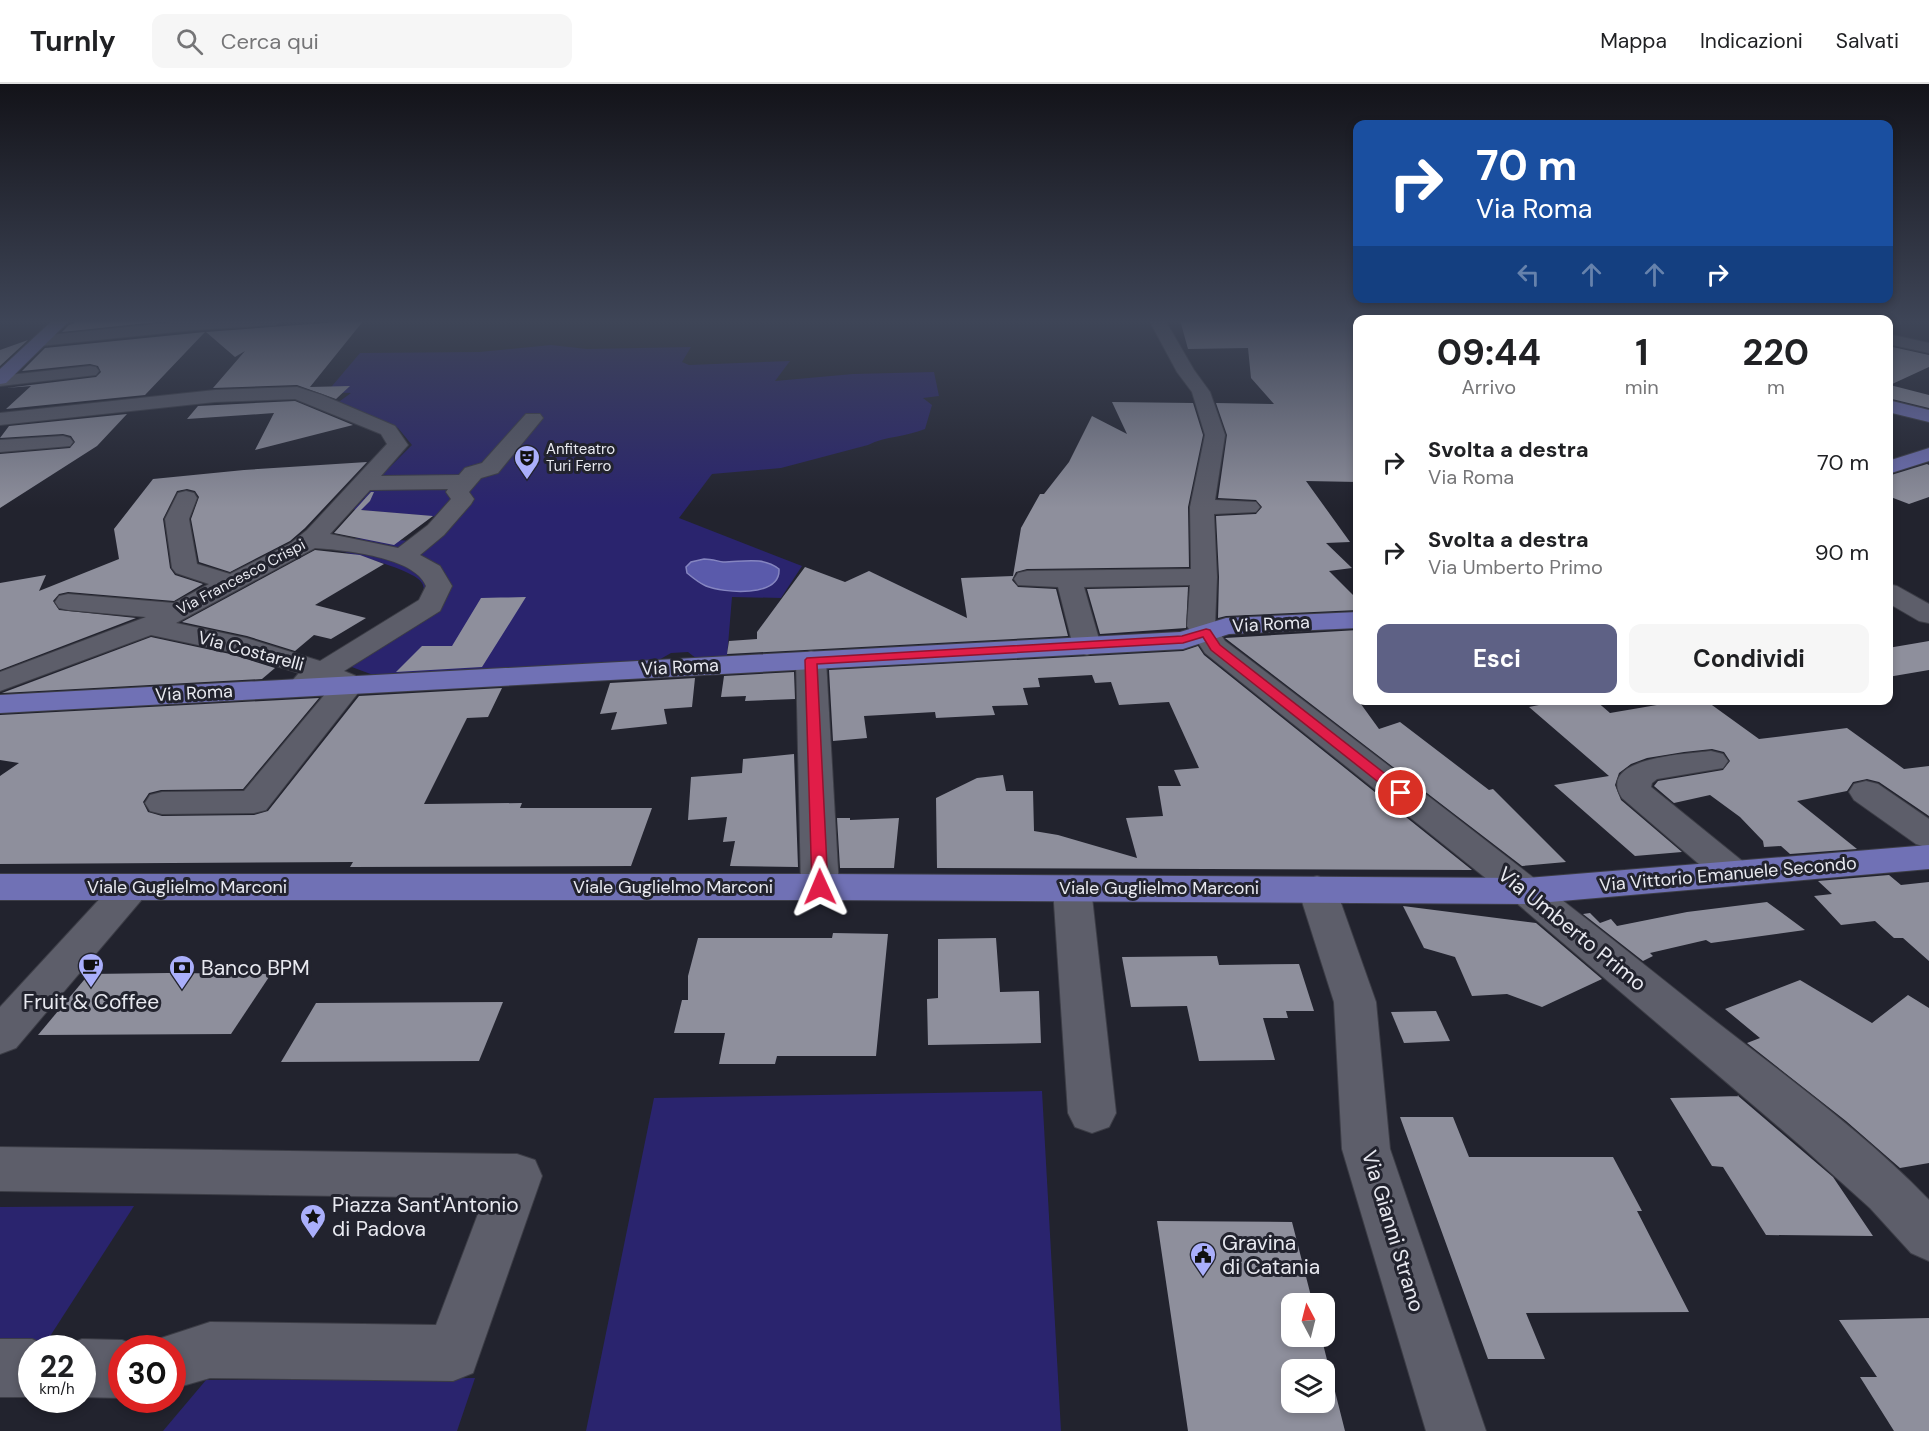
<!DOCTYPE html>
<html lang="it">
<style>
:root{--surface:#fff;--page:#f6f6f6;--text:#202124;--muted:#757577;--line:#e0e0e0;--accent:#5e6185}
body{margin:0;font-family:"DM Sans",sans-serif;background:var(--page);color:var(--text);height:100vh;display:flex;flex-direction:column;font-size:22px;white-space:nowrap}
*{box-sizing:border-box;margin:0}
p{font-size:20px;color:var(--muted)}
.icon{flex:none;width:33px;height:33px;fill:none;stroke:currentColor;stroke-width:2;stroke-linecap:round;stroke-linejoin:round}
.map{position:relative;flex:1;overflow:hidden}
.drawer{position:absolute;left:1353px;top:231px;width:540px;height:390px;display:flex;flex-direction:column;background:var(--surface);border-radius:12px;box-shadow:0 3px 9px #0003}
.drawer>*{flex:none}
.guide{position:absolute;left:1353px;top:36px;width:540px;height:183px;border-radius:12px;box-shadow:0 3px 9px #0003;background:#1a4fa0;color:#fff;overflow:hidden}
.needle{width:39px;rotate:353deg}
.buttons{position:absolute;left:1281px;top:1209px;display:grid;gap:12px}
.buttons a{display:grid;place-items:center;width:54px;height:54px;border-radius:12px;background:var(--surface);box-shadow:0 3px 9px #0003;font-size:30px}
.speed{position:absolute;left:18px;top:1251px;display:flex;gap:12px;font-size:30px;font-weight:700;text-align:center}
.speed>*{display:grid;place-content:center;width:78px;height:78px;border-radius:50%;background:var(--surface);box-shadow:0 3px 9px #0003;line-height:1}
.speed small{font-size:15px;font-weight:400}
.speed .limit{border:9px solid #d22;background:#fff;color:#111}
.pin{position:absolute;display:grid;place-items:center;width:51px;height:51px;color:#fff;margin:-26px;border:3px solid #fff;border-radius:50%;box-shadow:0 2px 6px #0007}
.me{position:absolute;width:66px;margin:-33px;rotate:359deg;stroke-linejoin:round;filter:drop-shadow(0 0 4px #0008)}
.turn{display:flex;align-items:center;gap:21px;height:126px;padding:0 24px;font-size:27px}
.turn .icon{width:78px;height:78px;stroke-width:2.5}
.turn b{display:block;font-size:42px;line-height:51px}
.lanes{display:flex;align-items:center;height:57px;padding:0 24px;background:#0003;justify-content:center;gap:30px;direction:ltr}
.lanes .off{opacity:.35}
.eta{display:flex;justify-content:space-evenly;align-items:center;height:102px;text-align:center}
.eta b{font-size:36px;font-weight:700;line-height:42px}
.action{display:flex;gap:12px;margin-top:auto;padding:12px 24px}
.action a{flex:1;height:69px;border-radius:12px;background:var(--accent);color:#fff;font-size:24px;font-weight:700;line-height:69px;text-align:center}
.action a+a{background:var(--page);color:var(--text)}
ul{padding:0;list-style:none}
li{display:flex;align-items:center;gap:18px;height:90px;padding:0 24px}
li div{flex:1}
li b{display:block;font-size:22px}
li em{font-style:normal}
header{display:flex;align-items:center;gap:36px;box-sizing:border-box;height:84px;padding:0 30px;background:var(--surface);border-bottom:2px solid var(--line)}
header strong{font-size:28px}
nav{display:flex;gap:33px;margin-inline-start:auto;font-size:21px}
.search{width:420px;height:54px;background:var(--page);display:flex;align-items:center;gap:15px;box-sizing:border-box;padding:0 21px;border-radius:12px;color:var(--muted);font-size:22px}
.map>svg:first-child{display:block}
.green{fill:#2a246e}
.water{fill:#5a5aab;stroke:#8585c0;stroke-width:1.5}
.building{fill:#8e8f9c;fill-rule:evenodd}
.lines{fill:none;stroke-linecap:round;stroke-linejoin:round}
.minor-casing{stroke:#3c3d46;stroke-width:2}
.major-casing{stroke:#3c3d46;stroke-width:2}
.minor{fill:#5d5e6a;fill-rule:evenodd}
.major{fill:#7071b5;fill-rule:evenodd}
.route{fill:#e11d48;stroke:#92132f;stroke-width:1.5}
.labels{text-anchor:middle;stroke-width:6;stroke-linejoin:round;paint-order:stroke}
.far-poi-label{font-size:15px;fill:#e8e9f0;stroke:#22232e;text-anchor:start}
.far-street-label{font-size:15px;fill:#e8e9f0;stroke:#22232e}
.street-label{font-size:18px;fill:#e8e9f0;stroke:#22232e}
.near-street-label{font-size:21px;fill:#e8e9f0;stroke:#22232e}
.near-poi-label{font-size:21px;fill:#e8e9f0;stroke:#22232e;text-anchor:start}
</style>
<header>
<strong>Turnly</strong>
<div class="search"><svg class="icon" aria-label="search" viewBox="0 0 24 24"><circle cx="10" cy="10" r="6"/><path d="M15 15l6 6"/></svg>Cerca qui</div>
<nav><a>Mappa</a><a>Indicazioni</a><a>Salvati</a></nav>
</header>
<div class="map">
<svg width="1929" height="1347" viewBox="0 0 1929 1347">
<rect width="100%" height="100%" fill="#22232e"/>
<g class="green">
<path d="M551,261L587,265L691,263L682,278L689,281L790,277L775,297L853,290L934,288L939,312L923,314L932,321L925,345C906,353 886,352 868,361L781,384L712,390L679,434L802,482L781,514L732,513L727,573L697,575L688,568L671,569L657,577L376,592L330,575L419,520C422,514 426,506 422,499C416,485 335,465 317,462L330,453L415,457L440,433L348,425L365,414L360,413L412,361L398,344L336,320L351,309L327,308L360,269L480,268Z"/>
<polygon points="1042,1007 1061,1347 586,1347 654,1014"/>
<polygon points="134,1122 45,1260 0,1260 0,1123"/>
<polygon points="475,1294 457,1347 163,1347 206,1296"/>
</g>
<path class="water" d="M704,475C711,475 717,477 723,478C743,478 762,472 779,485C781,514 723,509 706,502C699,499 693,494 687,489L686,483L691,478Z"/>
<g class="building">
<polygon points="82,236 176,236 62,248 69,241"/>
<polygon points="364,236 310,303 350,302 336,315 297,301 213,304 245,267 235,273 206,248"/>
<polygon points="1180,236 1358,236 1358,398 1306,397 1350,458 1326,459 1352,484 1329,487 1358,516 1358,526 1226,532 1218,534 1219,493 1216,432 1256,430 1262,423 1256,416 1218,414 1227,351 1216,319 1274,320 1251,294 1248,264 1188,265"/>
<polygon points="205,248 145,311 6,325 31,302 6,304 96,293 101,288 98,282 90,280 22,287 45,264"/>
<polygon points="28,256 0,282 0,266"/>
<polygon points="1888,262 1929,271 1929,283 1890,301 1929,311 1929,324 1888,314"/>
<polygon points="295,317 353,341 255,366 274,329 187,335 198,322"/>
<polygon points="1112,318 1193,319 1203,351 1188,423 1189,483 1027,485 1016,488 1012,496 1018,503 1056,505 1068,552 727,570 729,557 757,555 757,548 805,483 845,498 869,487 967,534 961,494 1013,492 1021,444 1040,410 1044,410 1069,378 1092,332 1127,350"/>
<polygon points="127,330 97,362 0,424 0,370 70,364 75,358 71,352 63,350 0,354 9,342"/>
<polygon points="367,378 305,444 290,457 230,488 199,478 191,435 199,413 195,407 187,405 177,407 163,435 170,484 175,491 203,500 174,517 68,508 59,510 53,517 59,526 136,534 0,586 0,499 46,491 39,507 119,475 114,445 153,395 244,386"/>
<polygon points="1927,380 1929,381 1929,413 1909,420 1888,412 1888,392"/>
<polygon points="371,408 374,408 370,417 361,426 433,432 394,461 334,449"/>
<polygon points="315,466 360,471 384,480 315,521 366,534 331,555 314,551 295,567 247,552 182,538"/>
<polygon points="1188,503 1186,544 1100,550 1087,505"/>
<polygon points="526,513 482,583 396,588 422,562 452,562 481,514"/>
<polygon points="1358,546 1358,616 1379,645 1400,638 1489,706 1493,705 1566,778 1522,782 1225,554"/>
<polygon points="151,553 230,570 275,584 262,595 2,609"/>
<polygon points="1929,557 1929,586 1888,593 1888,564"/>
<polygon points="1198,562 1204,571 1472,786 937,784 936,714 977,694 1003,691 1006,707 1033,707 1034,747 1058,751 1137,774 1126,734 1163,732 1158,702 1181,702 1174,686 1199,684 1169,618 1119,621 1111,598 1095,599 1092,591 1038,594 1040,603 1023,604 1028,621 992,622 995,631 936,634 935,628 864,632 867,654 833,657 829,586 1183,567"/>
<polygon points="794,588 795,615 745,617 746,612 721,613 724,592"/>
<polygon points="695,594 692,623 664,625 667,640 611,646 617,628 600,630 610,599"/>
<polygon points="502,604 488,633 467,634 424,720 522,719 520,724 652,724 631,782 350,783 353,778 0,780 0,692 19,679 0,676 0,631 319,614 243,705 161,706 149,709 143,718 148,728 162,732 254,731 268,727 359,612"/>
<polygon points="1564,616 1595,616 1610,629 1686,616 1705,616 1759,655 1847,644 1904,685 1929,682 1929,732 1879,698 1867,695 1853,698 1847,707 1797,717 1857,765 1790,770 1781,762 1764,763 1763,757 1740,733 1710,711 1674,719 1654,702 1658,697 1723,686 1730,677 1724,668 1712,665 1684,668 1647,674 1631,680 1619,689 1615,701 1621,716 1682,768 1635,772 1554,701 1609,692 1529,623"/>
<polygon points="794,670 798,783 730,782 735,757 723,758 727,733 688,736 691,693 742,689 743,675"/>
<polygon points="837,734 850,734 850,736 899,734 894,784 840,784"/>
<polygon points="1889,791 1901,801 1929,798 1929,877 1903,854 1894,854 1875,837 1841,841 1814,812 1832,810 1818,797"/>
<polygon points="1767,818 1805,846 1711,859 1706,856 1650,869 1653,872 1643,877 1583,830 1590,829 1600,839 1611,835 1617,842 1687,828"/>
<polygon points="1403,822 1536,839 1602,895 1542,923 1507,910 1472,912 1455,873 1424,864"/>
<polygon points="833,849 888,850 876,972 777,972 775,980 719,980 725,949 674,949 682,916 688,916 688,892 698,854 832,854"/>
<polygon points="996,854 1000,908 1039,907 1041,959 928,961 927,915 938,914 938,855"/>
<polygon points="1217,872 1219,881 1299,880 1314,927 1286,927 1288,934 1263,934 1275,976 1199,977 1187,922 1131,923 1122,873"/>
<polygon points="89,890 168,889 271,890 231,950 38,951"/>
<polygon points="1800,896 1872,939 1908,911 1929,924 1929,1079 1900,1084 1846,1037 1747,959 1760,954 1725,925"/>
<polygon points="503,918 479,977 281,978 316,919"/>
<polygon points="1436,927 1450,957 1404,959 1391,928"/>
<polygon points="1737,1011 1833,1093 1873,1152 1766,1151 1723,1083 1712,1082 1670,1014 1739,1012"/>
<polygon points="1400,1033 1453,1033 1469,1073 1613,1073 1642,1127 1637,1127 1689,1228 1526,1229 1545,1275 1488,1275"/>
<path d="M1157,1137L1292,1138L1313,1220H1292V1252H1321L1345,1347H1188ZM1292,1286H1324V1318H1292Z"/>
<polygon points="1929,1234 1929,1347 1894,1347 1860,1293 1877,1293 1839,1236"/>
</g>
<g class="lines">
<defs>
<g id="minor">
<polygon points="195,236 283,236 275,241 195,246 40,262 32,257 40,252"/>
<path d="M1149,236H1165L1194,286L1210,308L1225,351L1215,416L1256,418L1260,423L1256,428L1214,430L1217,493L1215,542L1225,557C1383,677 1540,797 1695,921C1774,984 1859,1043 1929,1116V1177L1911,1169L1870,1124L1801,1062L1513,816L1205,569L1187,542L1190,501L1084,503L1101,562L1097,568L1087,571L1077,568L1073,562L1058,503L1018,501L1014,495L1018,489L1027,487L1191,485L1190,423L1205,351L1192,308L1177,288Z"/>
<polygon points="1888,250 1929,259 1929,269 1888,260"/>
<polygon points="90,282 96,283 99,287 96,291 0,302 0,292"/>
<path d="M297,303L322,311L395,342L408,361L381,392L459,391L465,384L482,379L526,330H540L543,334L498,389L481,394L469,408L474,415L471,420L444,451L420,471L440,482L452,502L440,527L344,587L361,594L365,600L266,726L254,729L162,730L150,727L145,719L150,711L162,708L244,707L331,603L324,600L307,606L296,603L292,597L299,589L231,568L151,551L0,607V588L146,533L68,526L59,524L55,518L59,512L68,510L174,519L209,500L176,489L172,484L165,435L178,409L186,407L194,409L197,414L189,435L197,480L230,490L291,459L307,446L387,360L381,350L295,315L215,318L0,341V329L215,306ZM448,405L446,408L451,415L428,441L398,464L330,450L370,406ZM315,464C344,466 415,473 426,502L419,516L320,577L246,554L176,539Z"/>
<polygon points="63,352 70,354 73,358 70,362 0,368 0,356"/>
<polygon points="1888,500 1897,502 1929,520 1929,539 1919,537 1888,519"/>
<polygon points="811,567 821,570 826,576 839,803 833,812 820,816 807,812 801,803 796,576 801,570"/>
<path d="M1711,667L1723,670L1728,677L1723,684L1657,695L1652,699L1651,703L1746,780L1752,789L1746,798L1733,802L1720,798L1622,714C1595,673 1689,670 1711,667Z"/>
<polygon points="1866,697 1878,700 1929,735 1929,764 1916,760 1854,716 1849,708 1854,700"/>
<polygon points="131,791 144,795 150,804 144,813 16,964 0,970 0,923 118,795"/>
<polygon points="1072,791 1085,795 1091,804 1116,1029 1109,1043 1092,1049 1075,1043 1068,1029 1053,804 1059,795"/>
<polygon points="1317,792 1331,796 1336,805 1376,918 1390,1065 1486,1347 1426,1347 1342,1065 1334,918 1298,805 1303,796"/>
<polygon points="0,1063 517,1070 535,1076 542,1092 473,1289 453,1297 210,1294 172,1305 172,1264 149,1264 152,1257 210,1238 436,1241 484,1114 0,1107"/>
<polygon points="0,1255 32,1255 52,1264 32,1264 32,1313 0,1313"/>
<polygon points="82,1255 122,1256 142,1264 122,1264 122,1314 82,1313 82,1264 62,1264"/>
</g>
<g id="major">
<polygon points="53,236 70,236 6,299 0,300 0,285"/>
<polygon points="1888,316 1929,326 1929,338 1888,328"/>
<polygon points="1929,364 1929,377 1888,390 1888,377"/>
<polygon points="1358,528 1358,544 1229,550 1183,565 0,629 0,611 1087,553 1180,548 1226,534"/>
<polygon points="1929,761 1929,785 1527,820 820,816 0,816 0,790 820,790 1527,794"/>
</g>
</defs>
<use href="#minor" class="minor-casing"/>
<use href="#major" class="major-casing"/>
<use href="#minor" class="minor"/>
<use href="#major" class="major"/>
</g>
<linearGradient id="sky" x2="0" y2="1"><stop stop-color="#131319"/><stop offset="0.56" stop-color="#3e4557"/><stop offset="1" stop-color="#3e4557" stop-opacity="0"/></linearGradient>
<rect width="1929" height="424" fill="url(#sky)"/>
<polygon class="route" points="1206,545 1210,546 1220,561 1406,706 1409,709 1406,712 1396,712 1211,566 1203,553 1183,559 817,580 828,803 826,807 815,807 812,803 805,576 807,574 1182,552"/>
<defs>
<symbol id="theatre-pin" viewBox="-11 -11 22 30"><path d="M0 17L-7.5 6A9.5 9.5 0 1 1 7.5 6Z" fill="#aaaffb" stroke="#22232e"/><path d="M-5-5.5Q0-4 5-5.5V0Q5 5 0 6Q-5 5-5 0ZM-3.3-2.5H-1v1.5H-3.3ZM1-2.5H3.3v1.5H1ZM-2.8 1Q0 5.5 2.8 1Z" fill="#111"/></symbol>
<symbol id="cafe-pin" viewBox="-11 -11 22 30"><path d="M0 17L-7.5 6A9.5 9.5 0 1 1 7.5 6Z" fill="#aaaffb" stroke="#22232e"/><path d="M-5.5-4.5H6V0H3Q3 3.5 0 3.5H-2.5Q-5.5 3.5-5.5 0ZM3-3.2v2h1.7v-2ZM-6 4.5H4V6H-6Z" fill="#111"/></symbol>
<symbol id="bank-pin" viewBox="-11 -11 22 30"><path d="M0 17L-7.5 6A9.5 9.5 0 1 1 7.5 6Z" fill="#aaaffb" stroke="#22232e"/><path d="M-6-4H6V4H-6ZM0-2.3a2.3 2.3 0 1 0 0 4.6a2.3 2.3 0 1 0 0-4.6Z" fill="#111"/></symbol>
<symbol id="sight-pin" viewBox="-11 -11 22 30"><path d="M0 17L-7.5 6A9.5 9.5 0 1 1 7.5 6Z" fill="#aaaffb" stroke="#22232e"/><path d="M0-6L1.8-2.2L6-1.7L2.9 1.2L3.7 5.4L0 3.3L-3.7 5.4L-2.9 1.2L-6-1.7L-1.8-2.2Z" fill="#111"/></symbol>
<symbol id="civic-pin" viewBox="-11 -11 22 30"><path d="M0 17L-7.5 6A9.5 9.5 0 1 1 7.5 6Z" fill="#aaaffb" stroke="#22232e"/><path d="M-.6-6.5H3V-4.5H.6V-3L4-1V1h2V6H-6V1h2V-1L-.6-3ZM-1.2 2.5V6h2.4V2.5Z" fill="#111"/></symbol>
</defs>
<g fill-rule="evenodd">
<use href="#theatre-pin" x="512" y="359" width="30" height="40"/>
<use href="#cafe-pin" x="76" y="867" width="30" height="40"/>
<use href="#bank-pin" x="167" y="869" width="30" height="40"/>
<use href="#sight-pin" x="298" y="1118" width="30" height="40"/>
<use href="#civic-pin" x="1188" y="1156" width="30" height="40"/>
</g>
<g class="labels">
<g class="far-poi-label">
<text x="546" y="370">Anfiteatro<tspan x="546" dy="17">Turi Ferro</tspan></text>
</g>
<g class="far-street-label">
<text transform="translate(241 493) rotate(-28)" y="5">Via Francesco Crispi</text>
</g>
<g class="street-label">
<text transform="translate(1271 540) rotate(-3)" y="6">Via Roma</text>
<text transform="translate(251 567) rotate(15)" y="6">Via Costarelli</text>
<text transform="translate(680 583) rotate(-3)" y="6">Via Roma</text>
<text transform="translate(194 609) rotate(-3)" y="6">Via Roma</text>
<text transform="translate(1728 790) rotate(-5)" y="6">Via Vittorio Emanuele Secondo</text>
<text x="187" y="809">Viale Guglielmo Marconi</text>
<text x="673" y="809">Viale Guglielmo Marconi</text>
<text x="1159" y="810">Viale Guglielmo Marconi</text>
</g>
<g class="near-street-label">
<text transform="translate(1572 845) rotate(39)" y="7">Via Umberto Primo</text>
<text transform="translate(1393 1147) rotate(73)" y="7">Via Gianni Strano</text>
</g>
<g class="near-poi-label">
<text x="201" y="891">Banco BPM</text>
<text x="91" y="925" text-anchor="middle">Fruit &amp; Coffee</text>
<text x="332" y="1128">Piazza Sant'Antonio<tspan x="332" dy="24">di Padova</tspan></text>
<text x="1222" y="1166">Gravina<tspan x="1222" dy="24">di Catania</tspan></text>
</g>
</g>
</svg>
<div class="buttons">
<a><svg class="needle" viewBox="-14 -14 28 28"><path d="M0-13l5 13h-10z" fill="#e53935"/><path d="M0 13l5-13h-10z" fill="#757577"/></svg></a>
<a><svg class="icon" aria-label="layers" viewBox="0 0 24 24"><path d="M12 4l9 5-9 5-9-5zM3 14l9 5 9-5"/></svg></a>
</div>
<div class="speed"><div>22<small>km/h</small></div><div class="limit">30</div></div>
<div class="pin" style="left:1401px;top:709px;background:#d93025"><svg class="icon" aria-label="arrive" viewBox="0 0 24 24"><path d="M6 21V4h12l-3 4 3 4H6"/></svg></div>
<svg class="me" style="left:820px;top:803px" viewBox="-20 -20 40 40"><path d="M0-17L14 15 0 8-14 15z" fill="#e11d48" stroke="#fff" stroke-width="4"/></svg>
<div class="guide">
<div class="turn"><svg class="icon" aria-label="right" viewBox="0 0 24 24"><path d="M7 20v-9h11M14 6l5 5-5 5"/></svg><div><b>70 m</b>Via Roma</div></div>
<div class="lanes"><svg class="icon off" aria-label="left" viewBox="0 0 24 24"><path d="M17 20v-9H6M10 6l-5 5 5 5"/></svg><svg class="icon off" aria-label="ahead" viewBox="0 0 24 24"><path d="M12 20V5M6 11l6-6 6 6"/></svg><svg class="icon off" aria-label="ahead" viewBox="0 0 24 24"><path d="M12 20V5M6 11l6-6 6 6"/></svg><svg class="icon" aria-label="right" viewBox="0 0 24 24"><path d="M7 20v-9h11M14 6l5 5-5 5"/></svg></div>
</div>
<section class="drawer">
<div class="eta">
<div><b>09:44</b><p>Arrivo</p></div>
<div><b>1</b><p>min</p></div>
<div><b>220</b><p>m</p></div>
</div>
<ul>
<li><svg class="icon" aria-label="right" viewBox="0 0 24 24"><path d="M7 20v-9h11M14 6l5 5-5 5"/></svg><div><b>Svolta a destra</b><p>Via Roma</p></div><em>70 m</em></li>
<li><svg class="icon" aria-label="right" viewBox="0 0 24 24"><path d="M7 20v-9h11M14 6l5 5-5 5"/></svg><div><b>Svolta a destra</b><p>Via Umberto Primo</p></div><em>90 m</em></li>
</ul>
<div class="action"><a>Esci</a><a>Condividi</a></div>
</section>
</div>
